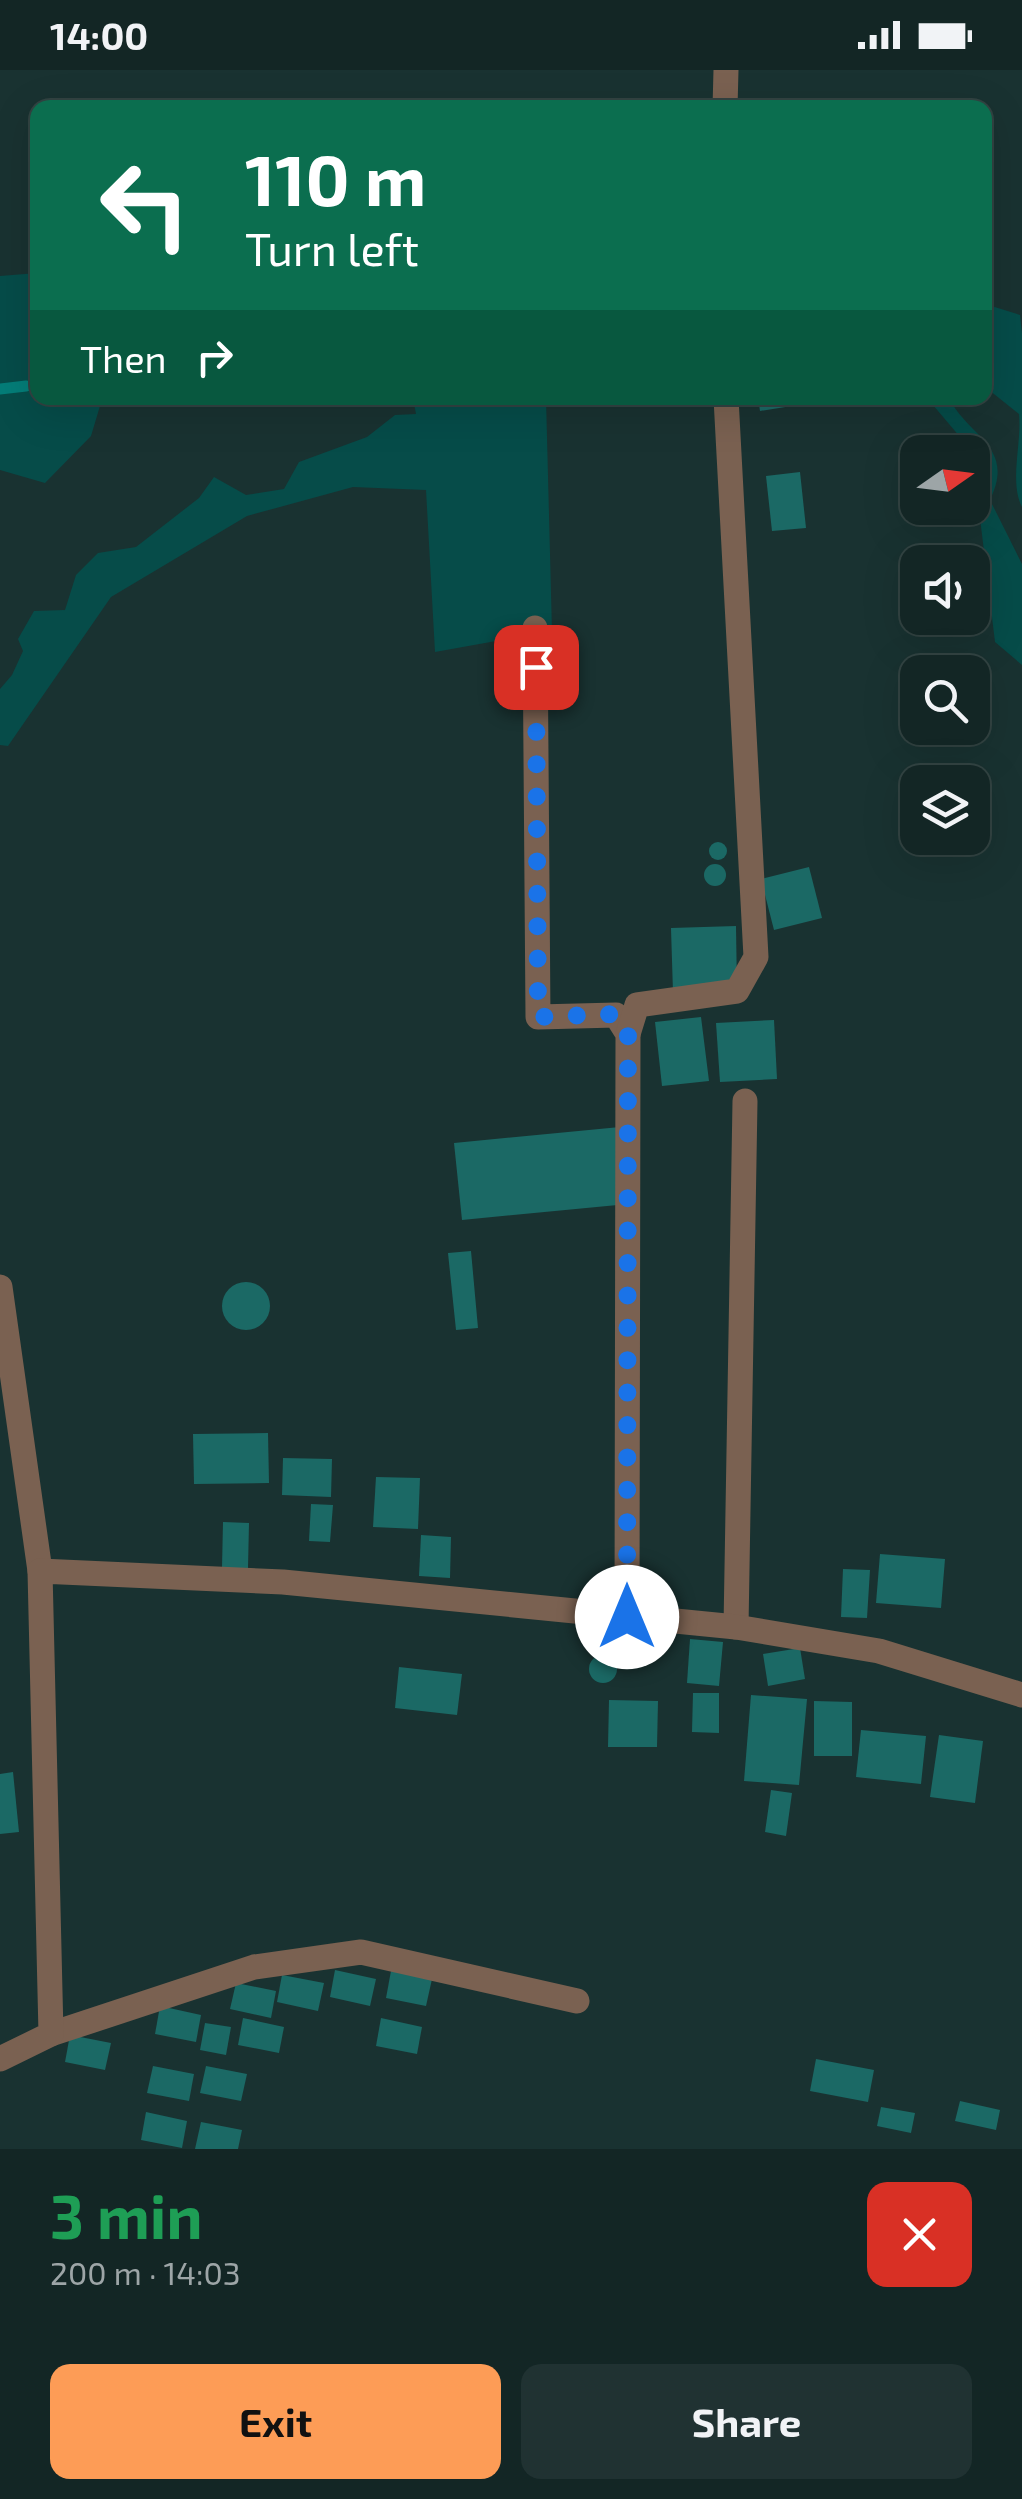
<!DOCTYPE html>
<meta charset="utf-8">
<style>
:root{--surface:#132625;--page:#203232;--text:#f1f3f6;--muted:#9da5a7;--line:#324342;--accent:#fd9c56}
body{margin:0;font-family:"Exo 2",sans-serif;background:var(--page);color:var(--text);height:100vh;display:flex;flex-direction:column;font-size:38px;white-space:nowrap}
*{box-sizing:border-box;margin:0}
p{font-size:32px;color:var(--muted)}
.icon{flex:none;width:55px;height:55px;fill:none;stroke:currentColor;stroke-width:2;stroke-linecap:round;stroke-linejoin:round}
.map{position:relative;height:2079px;overflow:hidden}
.side{display:flex;flex-direction:column;background:var(--surface);flex:1}
.side>*{flex:none}
.top-card{position:absolute;left:30px;top:30px;width:962px;height:305px;border-radius:20px;box-shadow:0 10px 40px #0002,0 0 0 2px var(--line);background:#0b6e4f;color:#fff;overflow:hidden}
.needle{width:65px;rotate:76deg}
.fabs{position:absolute;left:900px;top:365px;display:grid;gap:20px}
.fabs a{display:grid;place-items:center;width:90px;height:90px;border-radius:20px;background:var(--surface);box-shadow:0 10px 40px #0002,0 0 0 2px var(--line);font-size:50px}
.pin{position:absolute;display:grid;place-items:center;width:85px;height:85px;color:#fff;margin:-42px;border-radius:20px;box-shadow:0 5px 15px #0006}
.me{position:absolute;width:110px;margin:-55px;rotate:0deg;stroke-linejoin:round;filter:drop-shadow(0 0 8px #0008)}
.turn{display:flex;align-items:center;gap:35px;height:210px;padding:0 50px;font-size:45px}
.turn .icon{width:130px;height:130px;stroke-width:2.5}
.turn b{display:block;font-size:70px;line-height:85px}
.then{display:flex;align-items:center;height:95px;padding:0 50px;background:#0003;gap:20px;font-size:38px}
.round{display:grid;place-items:center;flex:none;width:105px;height:105px;border-radius:20px;background:var(--page)}
.summary{display:flex;align-items:center;justify-content:space-between;height:170px;padding:0 50px}
h1{font-size:60px;font-weight:700;line-height:75px;color:#1e9e55}
.cta{display:flex;gap:20px;margin-top:auto;padding:20px 50px}
.cta a{flex:1;height:115px;border-radius:20px;background:var(--accent);color:#111;font-size:40px;font-weight:700;line-height:115px;text-align:center}
.cta a+a{background:var(--page);color:var(--text)}
.status{display:flex;justify-content:space-between;align-items:center;height:70px;padding:0 50px;background:var(--surface);direction:ltr}
.status svg{height:28px;fill:currentColor}
.map>svg:first-child{display:block}
.green{fill:#064c49}
.lines{fill:none;stroke-linecap:round;stroke-linejoin:round}
.stream{stroke:#047d78;stroke-width:11}
.building{fill:#1b6965}
.minor{stroke:#7a6151;stroke-width:25}
.route{stroke:#1a73e8;stroke-width:18;stroke-dasharray:0 32.4}
</style>
<div class="status"><b>14:00</b><svg viewBox="0 0 49 12"><path d="M0 12V9h3v3zM5 12V6h3v6zM10 12V3h3v9zM15 12V0h3v12zM26 1h20v11H26zM47 4h2v5h-2z"/></svg></div>
<div class="map">
<svg width="1022" height="2079" viewBox="0 0 1022 2079">
<rect width="100%" height="100%" fill="#193231"/>
<g class="green">
<polygon points="37,203 37,303 27,316 37,319 38,328 70,328 100,336 91,366 45,413 0,400 0,206"/>
<path d="M985,234L1020,245L1022,263V437C1009,411 1022,374 1019,344L989,320Z"/>
<polygon points="413,328 546,328 552,561 435,582 426,420 353,417 247,446 111,527 8,676 0,675 0,619 12,605 23,581 18,569 34,541 65,540 76,505 98,483 136,477 199,428 214,407 246,425 284,419 299,392 367,367 395,345 416,344"/>
<path d="M927,328H949C969,368 1016,376 990,430L1022,494V595L995,572L972,382H968L966,374Z"/>
</g>
<g class="lines">
<polyline class="stream" points="0,319 26,316"/>
</g>
<g class="building">
<polygon points="758,328 803,328 804,334 760,341"/>
<polygon points="800,402 806,458 772,461 766,406"/>
<circle cx="718" cy="781" r="9"/>
<circle cx="715" cy="805" r="11"/>
<polygon points="809,797 822,848 774,860 761,809"/>
<polygon points="736,856 737,921 673,923 671,858"/>
<polygon points="701,947 709,1011 662,1016 655,952"/>
<polygon points="774,950 777,1009 720,1012 716,953"/>
<polygon points="620,1057 628,1134 462,1150 454,1073"/>
<polygon points="471,1181 478,1258 456,1260 448,1183"/>
<circle cx="246" cy="1236" r="24"/>
<polygon points="268,1363 269,1413 194,1414 193,1364"/>
<polygon points="283,1388 332,1389 331,1427 282,1425"/>
<polygon points="376,1407 420,1408 418,1459 373,1457"/>
<polygon points="311,1434 333,1435 330,1472 309,1471"/>
<polygon points="223,1452 249,1453 248,1498 222,1498"/>
<polygon points="421,1465 451,1467 450,1508 419,1506"/>
<polygon points="880,1484 945,1489 941,1538 876,1533"/>
<polygon points="843,1499 870,1500 867,1548 841,1547"/>
<polygon points="690,1569 723,1572 719,1616 687,1613"/>
<polygon points="800,1578 805,1609 768,1616 763,1584"/>
<circle cx="603" cy="1599" r="14"/>
<polygon points="399,1597 462,1604 457,1645 395,1638"/>
<polygon points="693,1623 719,1623 719,1663 692,1662"/>
<polygon points="751,1625 807,1629 799,1715 744,1711"/>
<polygon points="609,1630 658,1631 657,1677 608,1677"/>
<polygon points="814,1631 852,1632 852,1686 814,1686"/>
<polygon points="861,1660 926,1666 921,1714 856,1707"/>
<polygon points="939,1665 983,1671 975,1733 930,1727"/>
<polygon points="13,1702 19,1762 0,1764 0,1704"/>
<polygon points="771,1720 792,1723 786,1766 765,1762"/>
<polygon points="335,1900 376,1909 370,1936 330,1927"/>
<polygon points="391,1901 432,1909 426,1936 386,1928"/>
<polygon points="282,1905 324,1913 318,1941 277,1932"/>
<polygon points="236,1913 276,1921 271,1948 230,1939"/>
<polygon points="160,1936 201,1945 196,1972 155,1964"/>
<polygon points="243,1948 284,1957 279,1983 238,1975"/>
<polygon points="381,1948 422,1957 417,1984 376,1976"/>
<polygon points="205,1953 231,1957 226,1985 200,1980"/>
<polygon points="70,1965 111,1973 105,2000 65,1992"/>
<polygon points="816,1989 874,2000 868,2032 810,2021"/>
<polygon points="153,1996 194,2004 189,2031 147,2023"/>
<polygon points="206,1996 247,2004 241,2031 200,2023"/>
<polygon points="960,2031 1000,2040 996,2060 955,2051"/>
<polygon points="881,2037 915,2043 911,2063 877,2056"/>
<polygon points="146,2042 187,2051 182,2078 141,2070"/>
<polygon points="201,2052 242,2060 238,2079 195,2079"/>
</g>
<g class="lines">
<g class="minor">
<polyline points="725,38 726,0"/>
<polyline points="535,558 538,947 616,945 628,964 627,1547"/>
<polyline points="628,964 637,935 737,921 756,887 726,328"/>
<polyline points="0,1217 40,1501"/>
<polyline points="736,1557 745,1031"/>
<polyline points="51,1964 254,1897 361,1882 577,1931"/>
<polyline points="0,1989 51,1964 40,1501 283,1512 736,1557 879,1581 1022,1625"/>
</g>
</g>
<g class="lines">
<polyline class="route" points="536,597 538,947 616,944 628,964 627,1547"/>
</g>
</svg>
<div class="fabs">
<a><svg class="needle" viewBox="-14 -14 28 28"><path d="M0-13l5 13h-10z" fill="#e53935"/><path d="M0 13l5-13h-10z" fill="#9da5a7"/></svg></a>
<a><svg class="icon" aria-label="sound" viewBox="0 0 24 24"><path d="M4 9h4l5-4v14l-5-4H4zM17 9q2 3 0 6"/></svg></a>
<a><svg class="icon" aria-label="search" viewBox="0 0 24 24"><circle cx="10" cy="10" r="6"/><path d="M15 15l6 6"/></svg></a>
<a><svg class="icon" aria-label="layers" viewBox="0 0 24 24"><path d="M12 4l9 5-9 5-9-5zM3 14l9 5 9-5"/></svg></a>
</div>
<div class="pin" style="left:536px;top:597px;background:#d93025"><svg class="icon" aria-label="arrive" viewBox="0 0 24 24"><path d="M6 21V4h12l-3 4 3 4H6"/></svg></div>
<svg class="me" style="left:627px;top:1547px" viewBox="-20 -20 40 40"><circle r="19" fill="#fff"/><path d="M0-13L10 11 0 6-10 11z" fill="#1a73e8"/></svg>
<div class="top-card">
<div class="turn"><svg class="icon" aria-label="left" viewBox="0 0 24 24"><path d="M17 20v-9H6M10 6l-5 5 5 5"/></svg><div><b>110 m</b>Turn left</div></div>
<div class="then">Then<svg class="icon" aria-label="right" viewBox="0 0 24 24"><path d="M7 20v-9h11M14 6l5 5-5 5"/></svg></div>
</div>
</div>
<section class="side">
<div class="summary"><div><h1>3 min</h1><p>200 m · 14:03</p></div><a class="round" style="background:#d93025;color:#fff"><svg class="icon" aria-label="close" viewBox="0 0 24 24"><path d="M6 6l12 12M18 6L6 18"/></svg></a></div>
<div class="cta"><a>Exit</a><a>Share</a></div>
</section>
